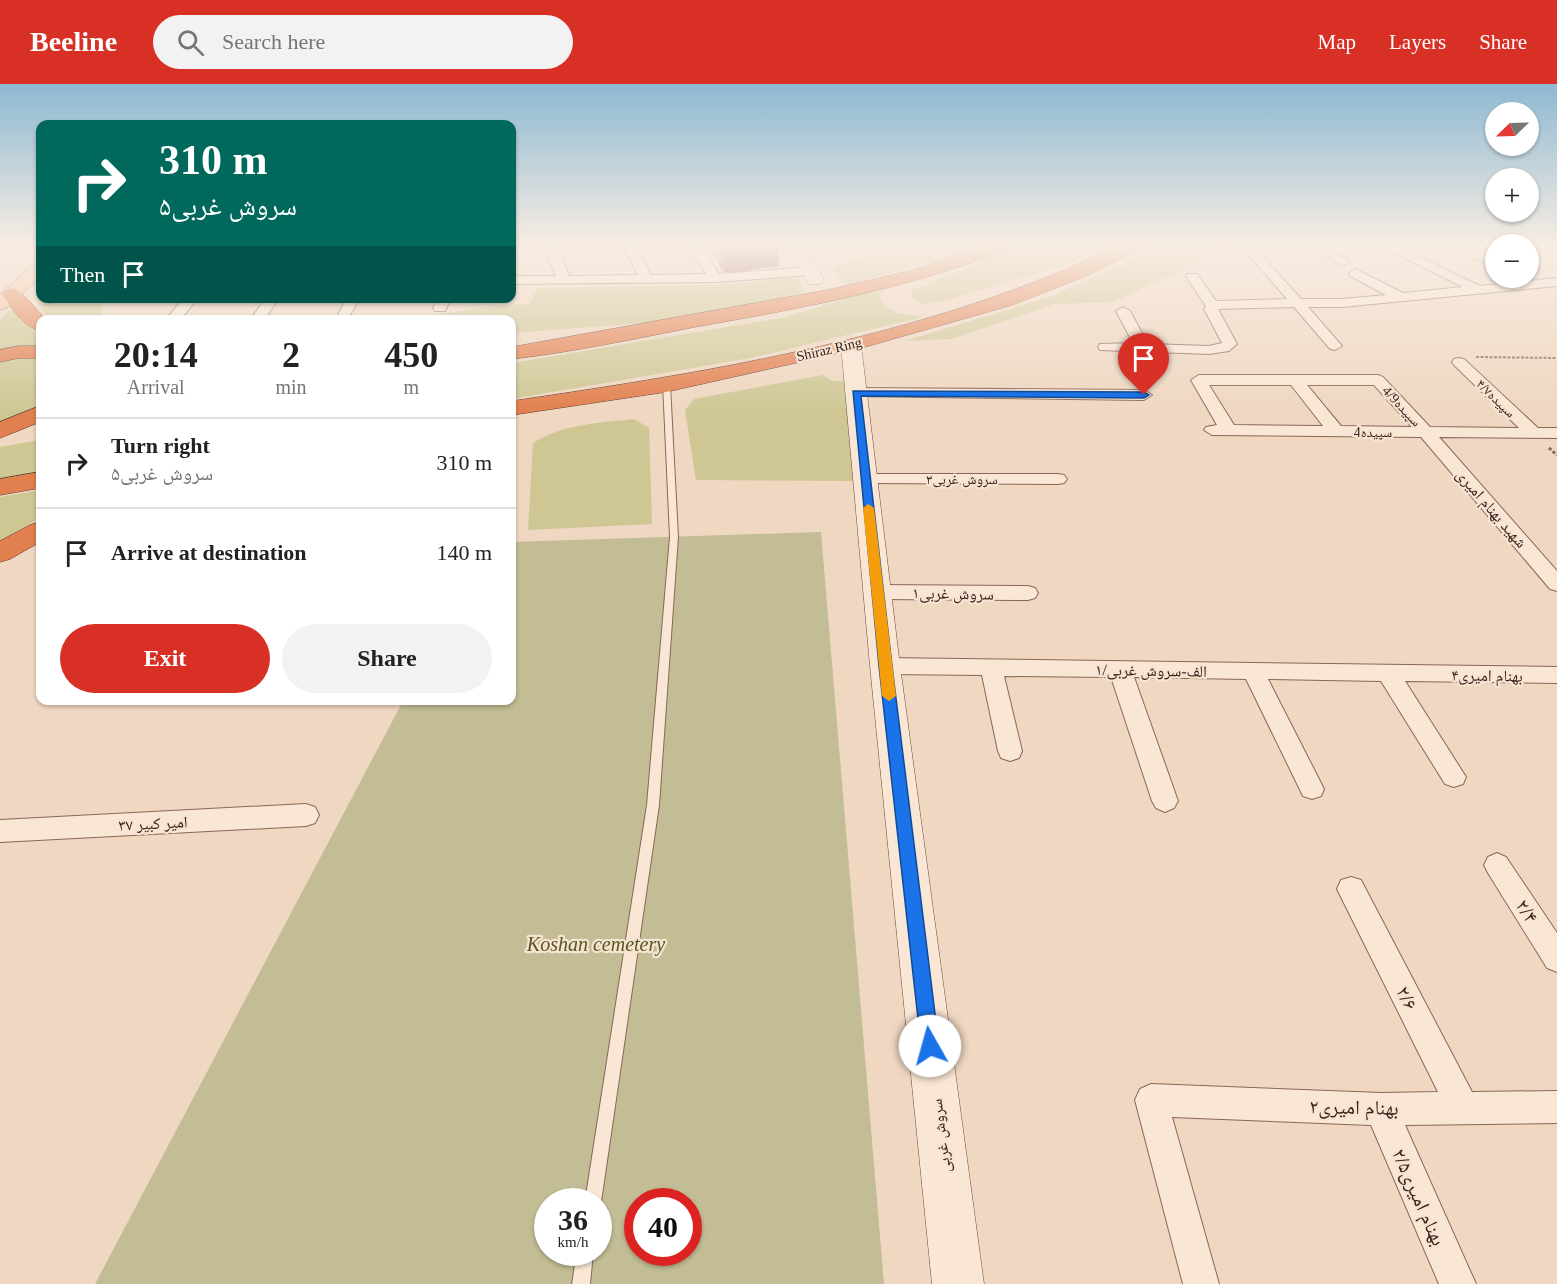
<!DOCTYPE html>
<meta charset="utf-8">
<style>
:root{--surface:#fff;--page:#f2f2f2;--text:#222;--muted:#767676;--line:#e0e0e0;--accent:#d93025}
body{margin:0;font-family:"Times New Roman","Noto Naskh Arabic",serif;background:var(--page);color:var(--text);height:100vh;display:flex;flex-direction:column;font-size:22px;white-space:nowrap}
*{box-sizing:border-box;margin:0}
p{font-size:20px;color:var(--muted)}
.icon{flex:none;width:33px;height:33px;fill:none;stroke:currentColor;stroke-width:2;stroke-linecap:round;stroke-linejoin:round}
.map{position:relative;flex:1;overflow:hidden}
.details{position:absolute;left:36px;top:231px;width:480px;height:390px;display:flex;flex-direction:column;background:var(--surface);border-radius:12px;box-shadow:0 2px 4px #0004}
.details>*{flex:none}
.hud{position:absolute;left:36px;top:36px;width:480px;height:183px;border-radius:12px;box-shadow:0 2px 4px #0004;background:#00695c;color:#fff;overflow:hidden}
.needle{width:39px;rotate:247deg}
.controls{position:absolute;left:1485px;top:18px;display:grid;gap:12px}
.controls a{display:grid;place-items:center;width:54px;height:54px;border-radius:50%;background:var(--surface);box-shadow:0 2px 4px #0004;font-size:30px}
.speed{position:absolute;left:534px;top:1104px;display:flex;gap:12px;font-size:30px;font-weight:700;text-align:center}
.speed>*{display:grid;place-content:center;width:78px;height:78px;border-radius:50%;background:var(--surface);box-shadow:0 2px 4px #0004;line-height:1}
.speed small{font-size:15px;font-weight:400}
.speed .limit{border:9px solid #d22;background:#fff;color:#111}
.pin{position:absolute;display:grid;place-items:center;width:51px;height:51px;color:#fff;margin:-62px -26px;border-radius:50% 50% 50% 0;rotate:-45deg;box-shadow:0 0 6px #0007}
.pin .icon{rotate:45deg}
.me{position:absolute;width:66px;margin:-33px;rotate:353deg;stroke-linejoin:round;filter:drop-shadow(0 0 4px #0008)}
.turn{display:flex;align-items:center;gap:21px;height:126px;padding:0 24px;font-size:27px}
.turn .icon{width:78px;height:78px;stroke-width:2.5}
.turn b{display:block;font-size:42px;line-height:51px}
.then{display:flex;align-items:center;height:57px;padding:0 24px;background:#0003;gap:12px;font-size:22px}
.eta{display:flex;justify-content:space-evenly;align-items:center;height:102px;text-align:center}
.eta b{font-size:36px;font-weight:800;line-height:42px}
.action{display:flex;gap:12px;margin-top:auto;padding:12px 24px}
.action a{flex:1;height:69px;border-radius:36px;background:var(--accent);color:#fff;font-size:24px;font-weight:800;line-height:69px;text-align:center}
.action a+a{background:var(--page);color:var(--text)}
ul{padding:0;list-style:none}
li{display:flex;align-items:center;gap:18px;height:90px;padding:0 24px;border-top:2px solid var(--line)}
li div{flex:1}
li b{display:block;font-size:22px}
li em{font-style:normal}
header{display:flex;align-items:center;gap:36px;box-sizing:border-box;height:84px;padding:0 30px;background:var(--accent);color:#fff}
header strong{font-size:28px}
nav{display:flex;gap:33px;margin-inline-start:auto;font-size:21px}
.search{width:420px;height:54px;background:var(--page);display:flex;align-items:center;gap:15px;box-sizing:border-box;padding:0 21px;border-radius:33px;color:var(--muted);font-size:22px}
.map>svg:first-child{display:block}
.green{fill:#cec794}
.cemetery{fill:#c2bd94;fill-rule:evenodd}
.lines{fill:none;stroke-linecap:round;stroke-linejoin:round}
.lane-casing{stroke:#896758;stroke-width:2}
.street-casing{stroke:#896758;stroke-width:2}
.secondary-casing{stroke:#6b483b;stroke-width:1}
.primary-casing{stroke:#57362c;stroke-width:1}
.highway-casing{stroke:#57362c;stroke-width:1}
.path-far1{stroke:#896758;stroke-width:2;stroke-dasharray:3 1.5;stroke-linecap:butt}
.path{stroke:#896758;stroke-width:3;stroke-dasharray:3 2;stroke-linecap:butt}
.lane{fill:#fae6d4;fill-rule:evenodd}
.street{fill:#fae6d4;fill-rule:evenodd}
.secondary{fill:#fae6d4;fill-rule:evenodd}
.primary{fill:#f4c297;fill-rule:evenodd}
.highway{fill:#e27f4e;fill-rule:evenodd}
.wall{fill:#b27365}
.shaded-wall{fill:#915e52}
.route{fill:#1a73e8;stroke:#114b97;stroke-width:1.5}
.slow{fill:#f59e0b}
.labels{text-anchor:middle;stroke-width:4.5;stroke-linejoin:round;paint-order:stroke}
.far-street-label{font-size:14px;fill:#38241d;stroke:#f6e3d1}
.street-label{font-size:16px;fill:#38241d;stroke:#f6e3d1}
.near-street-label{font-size:20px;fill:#38241d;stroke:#f6e3d1}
.near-park-label{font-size:20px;font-style:italic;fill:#545623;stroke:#f6e3d1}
</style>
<header>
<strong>Beeline</strong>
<div class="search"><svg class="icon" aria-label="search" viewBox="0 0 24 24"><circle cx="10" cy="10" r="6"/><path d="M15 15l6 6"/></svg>Search here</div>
<nav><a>Map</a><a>Layers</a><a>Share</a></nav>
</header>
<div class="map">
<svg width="1557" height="1200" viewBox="0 0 1557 1200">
<rect width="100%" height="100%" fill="#efd7c1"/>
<g class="green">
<polygon points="907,161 978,161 937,177 847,200 831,183"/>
<polygon points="1018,161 1103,161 1068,180 946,216 924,220 912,214 912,207"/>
<polygon points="1157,161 1210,161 1188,183 1113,218 1054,220 951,255 904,257 1050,213 1126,179"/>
<polygon points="799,193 804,208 744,223 658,238 512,249 512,236 400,236 486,223 529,220 538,204 720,201"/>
<path d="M882,207L880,213C887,231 905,230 923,233L750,274L512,315V279L786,233L856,212Z"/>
<polygon points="82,215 105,215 102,222 102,235 49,235 38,220"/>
<polygon points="14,222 40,244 40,261 0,268 0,236"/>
<polygon points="40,271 40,327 0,339 0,276"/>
<polygon points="823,291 832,297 846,297 855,397 696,396 685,326 694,315"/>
<path d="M634,335L649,344L652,440L528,446L533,359C563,340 599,339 634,335Z"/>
<polygon points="40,356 40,389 0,397 0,363"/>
<polygon points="40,406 40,434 0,457 0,413"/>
</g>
<path class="cemetery" d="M821,448L884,1200H95L403,617L512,616V458ZM548,1118H598V1168H548ZM638,1118H688V1168H638Z"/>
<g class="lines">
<defs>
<g id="lane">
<polygon points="663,299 670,301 678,453 659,721 601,1118 598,1124 598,1118 585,1118 647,721 670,453"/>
<polygon points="577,1168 593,1168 590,1200 572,1200"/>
</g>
<g id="street">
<polygon points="544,161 556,161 569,192 638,191 623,161 635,161 651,191 706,190 688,161 700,161 719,190 811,183 817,187 811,191 715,198 512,200 512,192 556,192"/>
<polygon points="1240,161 1252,161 1301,215 1342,215 1386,211 1350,192 1349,189 1355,185 1403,209 1463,203 1378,161 1393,161 1480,202 1557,194 1557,202 1342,223 1308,223 1342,262 1335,266 1330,265 1294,223 1218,225 1237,260 1229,267 1209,270 1100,266 1098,263 1100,260 1133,259 1116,227 1123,223 1130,227 1148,260 1209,262 1222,259 1204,225 1206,222 1186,193 1187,190 1197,190 1216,217 1287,215"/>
<polygon points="1306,161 1321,161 1350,177 1344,181 1340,180"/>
<polygon points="1534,161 1550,161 1557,164 1557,172"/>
<polygon points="1474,165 1496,174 1496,183 1470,172 1468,169"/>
<polygon points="57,214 50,219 43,215 44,214"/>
<polygon points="184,214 198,214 180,236 165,236"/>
<polygon points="266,214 279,214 264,236 250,236"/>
<polygon points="347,214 360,214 347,236 335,236"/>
<polygon points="438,214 451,214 445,227 435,227 433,224"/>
<path d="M1459,274L1464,275L1538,344H1557V354L1439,353L1557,487V507L1550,505L1421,353L1212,351L1204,346L1206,343L1217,341L1191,296L1199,291H1378L1383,293L1430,343L1519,344L1454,281L1452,278L1454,275ZM1209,301H1291L1323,342L1234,341ZM1307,301H1374L1412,343L1341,342Z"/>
<polygon points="856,304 1144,306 1152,311 1144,316 850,312 848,309 850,306"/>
<polygon points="865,390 1058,390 1064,391 1067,395 1064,399 1058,400 859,399 856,395 859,391"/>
<polygon points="877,501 1028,502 1035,504 1038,509 1035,514 1028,516 877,515 870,513 867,508 870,503"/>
<polygon points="885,574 1557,583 1557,599 1405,597 1466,693 1463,700 1454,703 1445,700 1381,597 1268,595 1324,705 1321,712 1312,715 1303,712 1246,595 1134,593 1178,717 1174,724 1165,728 1156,724 1152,717 1111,593 1004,592 1022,667 1019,674 1010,677 1001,674 998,667 982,591 885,590 877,588 874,582 877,576"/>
<polygon points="306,720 315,723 319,731 315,739 306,742 0,758 0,736"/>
<polygon points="1497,769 1506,773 1557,849 1557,888 1547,884 1488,789 1484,781 1488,773"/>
<polygon points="1351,793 1361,796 1472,1008 1557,1007 1557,1039 1405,1041 1476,1200 1439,1200 1371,1041 1172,1033 1219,1200 1183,1200 1135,1016 1140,1005 1151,1000 1381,1009 1438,1008 1337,805 1341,796"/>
</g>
<g id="secondary">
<polygon points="781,161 798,161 817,183 824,196 821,200 809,200 803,188"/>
<polygon points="851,255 858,257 861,261 900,582 984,1200 932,1200 870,582 841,261 844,257"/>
</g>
<polygon id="primary" points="40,178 40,193 7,224 0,226 0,210 33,180"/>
<g id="highway">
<path d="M987,161H1011L1008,165C908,205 802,224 695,243C634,255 573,268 512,275V263L827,206L910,187Z"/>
<path d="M1120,161H1143L1140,165L1086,192L1012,221L858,265L666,308L512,331V317C718,287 931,252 1120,161Z"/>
<path d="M12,204C23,207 37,227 47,236H40V246C23,243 12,224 2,210L5,206Z"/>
<polygon points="19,262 40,262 40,274 19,274 0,278 0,266"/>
<polygon points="40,322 40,338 0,354 0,338"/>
<polygon points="40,388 40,404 0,411 0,395"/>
<polygon points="40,438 40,458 10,475 0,478 0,457 30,441"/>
</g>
</defs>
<use href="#lane" class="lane-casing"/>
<use href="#street" class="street-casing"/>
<use href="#secondary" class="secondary-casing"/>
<use href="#primary" class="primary-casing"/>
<use href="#highway" class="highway-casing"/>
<polyline class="path-far1" points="1476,273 1557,274"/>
<polyline class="path" points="1549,364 1557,371"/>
<use href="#lane" class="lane"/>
<use href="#street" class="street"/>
<use href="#secondary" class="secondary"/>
<use href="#primary" class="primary"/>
<use href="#highway" class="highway"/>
</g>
<polygon class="wall" points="708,161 779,161 779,182 725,189 719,182 719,173 715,173 708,165"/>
<polygon class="shaded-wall" points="724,161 779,161 779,182 725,189"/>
<linearGradient id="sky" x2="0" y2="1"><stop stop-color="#8db9d2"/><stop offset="0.49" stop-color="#f8ede3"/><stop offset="1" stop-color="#f8ede3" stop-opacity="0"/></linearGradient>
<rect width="1557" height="329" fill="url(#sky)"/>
<polygon class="route" points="853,307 1144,308 1149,311 1144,314 861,312 892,582 939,962 937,969 930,972 923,969 921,962 879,582"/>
<polygon class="slow" points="868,420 874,424 896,612 889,617 882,612 863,424"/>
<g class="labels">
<g class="far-street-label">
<text transform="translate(829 265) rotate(-13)" y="5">Shiraz Ring</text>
<text transform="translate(1496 314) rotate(44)" y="5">سپیده۴/۷</text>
<text transform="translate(1402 322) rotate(47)" y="5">4/9سپیده</text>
<text x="1373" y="353">4سپیده</text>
<text x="962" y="400">سروش غربی۳</text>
</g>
<g class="street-label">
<text transform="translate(1492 424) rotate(49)" y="6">شهید بهنام امیری</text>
<text transform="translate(953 509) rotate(1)" y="6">سروش غربی۱</text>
<text transform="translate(1151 586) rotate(1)" y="6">۱/الف-سروش غربی</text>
<text transform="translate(1487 591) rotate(1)" y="6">بهنام امیری۴</text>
<text transform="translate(153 739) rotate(-3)" y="6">۳۷ امیر کبیر</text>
<text transform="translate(940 1052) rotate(-97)" y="6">سروش غربی</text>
</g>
<g class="near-street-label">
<text transform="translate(1527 827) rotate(57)" y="7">۲/۴</text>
<text transform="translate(1407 914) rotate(63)" y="7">۲/۶</text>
<text transform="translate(1354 1023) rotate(1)" y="7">بهنام امیری۲</text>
<text transform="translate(1419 1113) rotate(66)" y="7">بهنام امیری۲/۵</text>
</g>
<g class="near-park-label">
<text x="596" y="867">Koshan cemetery</text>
</g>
</g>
</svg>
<div class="controls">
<a><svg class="needle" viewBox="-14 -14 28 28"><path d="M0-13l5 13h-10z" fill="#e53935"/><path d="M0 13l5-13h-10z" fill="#767676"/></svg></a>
<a>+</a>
<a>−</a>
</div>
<div class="speed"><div>36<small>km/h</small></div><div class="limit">40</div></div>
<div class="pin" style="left:1144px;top:311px;background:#d93025"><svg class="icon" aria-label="arrive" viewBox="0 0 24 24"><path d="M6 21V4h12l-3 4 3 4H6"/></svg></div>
<svg class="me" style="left:930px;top:962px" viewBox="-20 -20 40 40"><circle r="19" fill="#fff"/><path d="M0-13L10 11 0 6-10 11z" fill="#1a73e8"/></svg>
<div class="hud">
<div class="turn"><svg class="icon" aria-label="right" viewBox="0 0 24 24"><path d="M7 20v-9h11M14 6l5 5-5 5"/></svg><div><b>310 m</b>سروش غربی۵</div></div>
<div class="then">Then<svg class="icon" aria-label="arrive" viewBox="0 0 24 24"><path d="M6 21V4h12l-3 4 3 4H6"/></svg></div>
</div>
<section class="details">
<div class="eta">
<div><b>20:14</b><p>Arrival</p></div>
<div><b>2</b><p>min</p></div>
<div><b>450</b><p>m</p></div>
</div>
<ul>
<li><svg class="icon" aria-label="right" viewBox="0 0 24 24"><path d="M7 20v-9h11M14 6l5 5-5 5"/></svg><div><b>Turn right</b><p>سروش غربی۵</p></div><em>310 m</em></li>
<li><svg class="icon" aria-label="arrive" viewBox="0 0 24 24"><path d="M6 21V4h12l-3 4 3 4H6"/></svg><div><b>Arrive at destination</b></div><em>140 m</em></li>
</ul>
<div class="action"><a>Exit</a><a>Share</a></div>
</section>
</div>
